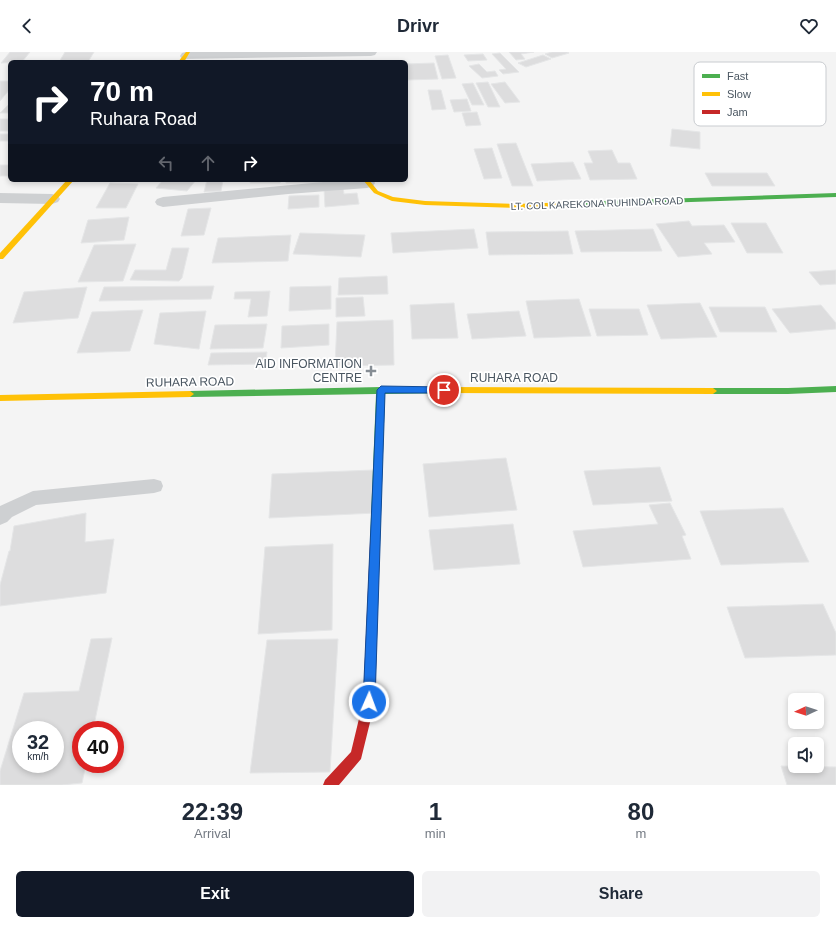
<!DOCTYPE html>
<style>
:root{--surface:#fff;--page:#f2f2f3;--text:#1f2937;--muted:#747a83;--accent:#111827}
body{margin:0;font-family:Helvetica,sans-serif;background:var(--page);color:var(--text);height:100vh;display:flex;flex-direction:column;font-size:15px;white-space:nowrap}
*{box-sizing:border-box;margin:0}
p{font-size:13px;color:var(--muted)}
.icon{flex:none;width:22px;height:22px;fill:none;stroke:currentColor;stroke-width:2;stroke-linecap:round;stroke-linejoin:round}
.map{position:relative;height:733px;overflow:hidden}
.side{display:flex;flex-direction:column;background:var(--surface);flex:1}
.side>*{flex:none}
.hud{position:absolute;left:8px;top:8px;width:400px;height:122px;border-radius:6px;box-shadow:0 2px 6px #0003;background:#111827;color:#fff;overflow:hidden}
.needle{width:26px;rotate:267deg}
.buttons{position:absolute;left:788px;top:641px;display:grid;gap:8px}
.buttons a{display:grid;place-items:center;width:36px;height:36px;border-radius:6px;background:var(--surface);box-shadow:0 2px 6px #0003;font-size:20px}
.speed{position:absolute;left:12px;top:669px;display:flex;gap:8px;font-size:20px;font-weight:700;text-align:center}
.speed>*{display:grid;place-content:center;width:52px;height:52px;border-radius:50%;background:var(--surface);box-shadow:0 2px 6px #0003;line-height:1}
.speed small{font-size:10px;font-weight:400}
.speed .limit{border:6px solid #d22;background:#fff;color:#111}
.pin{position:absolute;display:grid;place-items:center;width:34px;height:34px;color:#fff;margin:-17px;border:2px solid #fff;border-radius:50%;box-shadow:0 1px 4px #0007}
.me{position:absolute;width:44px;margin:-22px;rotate:2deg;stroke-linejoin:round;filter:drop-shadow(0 0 3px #0008)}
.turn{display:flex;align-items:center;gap:14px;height:84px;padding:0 16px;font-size:18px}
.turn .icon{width:52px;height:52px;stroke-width:2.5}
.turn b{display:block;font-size:28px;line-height:34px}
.lanes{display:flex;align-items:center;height:38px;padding:0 16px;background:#0003;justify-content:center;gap:20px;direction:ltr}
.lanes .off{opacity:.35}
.eta{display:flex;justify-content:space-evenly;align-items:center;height:68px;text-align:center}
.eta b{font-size:24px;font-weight:800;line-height:28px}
.cta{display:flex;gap:8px;margin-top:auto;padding:8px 16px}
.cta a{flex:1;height:46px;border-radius:6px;background:var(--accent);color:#fff;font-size:16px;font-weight:800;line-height:46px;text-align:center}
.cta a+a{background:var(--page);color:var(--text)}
header{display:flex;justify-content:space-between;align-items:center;height:52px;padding:0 16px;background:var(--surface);font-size:18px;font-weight:800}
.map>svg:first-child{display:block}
.building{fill:#ddddde;stroke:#e5e6e7;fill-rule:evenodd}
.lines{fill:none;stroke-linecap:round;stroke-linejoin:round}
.lane{fill:#ced0d2;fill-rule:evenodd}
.street{fill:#ced0d2;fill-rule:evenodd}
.fast{fill:#4caf50;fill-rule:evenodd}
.slow{fill:#ffc107;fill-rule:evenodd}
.jam{fill:#c62828;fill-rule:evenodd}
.route{fill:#1a73e8;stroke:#114b97}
.poi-dot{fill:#868d94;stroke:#fff;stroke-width:1.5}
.labels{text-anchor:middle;stroke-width:3.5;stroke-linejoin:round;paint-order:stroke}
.far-street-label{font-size:10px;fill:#4a5661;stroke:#fff}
.poi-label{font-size:12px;fill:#4a5661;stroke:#fff;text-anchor:end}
.street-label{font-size:12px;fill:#4a5661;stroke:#fff}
.key{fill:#fff;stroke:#c9ccd0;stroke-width:1}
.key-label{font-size:11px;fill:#4a5661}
</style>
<header><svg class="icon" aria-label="back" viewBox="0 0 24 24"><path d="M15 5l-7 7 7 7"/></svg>Drivr<svg class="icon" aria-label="heart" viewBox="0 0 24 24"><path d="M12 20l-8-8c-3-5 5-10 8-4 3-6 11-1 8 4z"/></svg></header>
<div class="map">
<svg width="836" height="733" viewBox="0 0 836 733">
<rect width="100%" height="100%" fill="#f4f4f4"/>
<g class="building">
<polygon points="10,0 30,0 22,10 1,11"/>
<polygon points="65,0 94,0 88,10 59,10"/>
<polygon points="509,0 534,0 521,2 525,7 516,8"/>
<polygon points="552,0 567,0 569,1 552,6 545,2"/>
<polygon points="500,1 519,20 503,22 499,18 506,17 492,2"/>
<polygon points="483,2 487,8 468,9 464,3"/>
<polygon points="448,3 456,26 442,27 435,4"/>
<polygon points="543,3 551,7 526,15 518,11"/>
<polygon points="434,11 438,27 406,28 406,12"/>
<polygon points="479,12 487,20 495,19 498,24 482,26 469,14"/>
<polygon points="0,29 10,29 10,37 0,49"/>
<polygon points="488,30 500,55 488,55 476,31"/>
<polygon points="505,30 520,50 505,51 491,32"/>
<polygon points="473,31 484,53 472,53 462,32"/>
<polygon points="428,38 441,38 446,57 432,58"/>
<polygon points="467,47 471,59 454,60 450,48"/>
<polygon points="8,53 10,53 10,59 8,61 0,61"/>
<polygon points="477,60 481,73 466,74 462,61"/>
<rect x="0" y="67" width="10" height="12"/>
<polygon points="672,77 700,80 700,97 670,94"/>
<rect x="0" y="82" width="10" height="7"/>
<polygon points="516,91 533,134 512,134 497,92"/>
<polygon points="492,96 502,126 484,127 474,97"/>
<polygon points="612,98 618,111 630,111 637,127 590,128 584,111 593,111 588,99"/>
<polygon points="573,110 581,127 537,129 531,112"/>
<rect x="0" y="113" width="10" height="11"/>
<polygon points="705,121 767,121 775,134 712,134"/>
<polygon points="163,128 196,128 187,139 156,136"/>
<polygon points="207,128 223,128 221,139 204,140"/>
<polygon points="251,128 281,128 280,131 250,131"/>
<polygon points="286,128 321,128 320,131 286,131"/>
<polygon points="110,131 138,132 126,156 96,156"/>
<polygon points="343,135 344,142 357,141 359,152 325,155 324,136"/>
<polygon points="319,143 319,155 288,157 289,144"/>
<polygon points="211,156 204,183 181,184 188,157"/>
<polygon points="129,165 124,188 81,191 88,168"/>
<polygon points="689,169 692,174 724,173 735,190 704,191 712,202 678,205 656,172"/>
<polygon points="731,171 766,171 783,201 747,201"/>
<polygon points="474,177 478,196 393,201 391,181"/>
<polygon points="653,177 662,199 581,200 575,179"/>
<polygon points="568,179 573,202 489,203 486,180"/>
<polygon points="300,181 365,183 361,205 293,202"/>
<polygon points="291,183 288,209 212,211 218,186"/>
<polygon points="136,192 123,229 78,230 94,193"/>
<polygon points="172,196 189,196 182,226 179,229 130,228 135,218 166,218"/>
<polygon points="836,218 836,232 820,233 809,220"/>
<polygon points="387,224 388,242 338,243 339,226"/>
<polygon points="214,234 211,247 99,249 104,235"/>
<polygon points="331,234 331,257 289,259 290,235"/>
<polygon points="87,235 78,266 13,271 24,240"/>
<polygon points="270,239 267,264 248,265 251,247 234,247 235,240"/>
<polygon points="363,245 365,264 336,265 336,246"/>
<polygon points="579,247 591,284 534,286 526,249"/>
<polygon points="454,251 458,286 412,287 410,253"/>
<polygon points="700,251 717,285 661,287 647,253"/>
<polygon points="821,253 836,271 836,277 790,281 772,257"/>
<polygon points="709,255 765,255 777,280 720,280"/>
<polygon points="589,257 639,257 648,283 597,284"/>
<polygon points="143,258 130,299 77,301 92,260"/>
<polygon points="206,259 199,297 154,292 160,261"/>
<polygon points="519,259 526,284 472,287 467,262"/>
<polygon points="393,268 394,313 335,314 337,270"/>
<polygon points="267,272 263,296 210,297 215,273"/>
<polygon points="329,272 329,293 281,296 282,274"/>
<polygon points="267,300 265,312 208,313 211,301"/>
<polygon points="506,406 517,458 429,465 423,412"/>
<polygon points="660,415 672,449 593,453 584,419"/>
<polygon points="374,418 375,461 269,466 272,422"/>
<polygon points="670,451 686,483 682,484 691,507 583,515 573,479 658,472 649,453"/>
<polygon points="783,456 809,510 721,513 700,459"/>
<polygon points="86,461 85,490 114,487 106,541 0,554 0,533 9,499 10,499 14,474"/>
<polygon points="513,472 520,512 434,518 429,478"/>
<polygon points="333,492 332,578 258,582 265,495"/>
<polygon points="823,552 836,581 836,603 745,606 727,555"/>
<path d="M112,586L93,678H81V712H86L82,731L62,733H0V719L24,641L79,639L91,587ZM21,678H55V712H21Z"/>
<polygon points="338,587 330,720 250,721 267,588"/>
<polygon points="781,714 836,715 836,733 787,733"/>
</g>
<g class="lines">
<polygon class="lane" points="154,427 161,429 163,434 161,439 154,441 36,453 12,465 7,470 0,473 0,454 33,439"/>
<g class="street">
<polygon points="186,0 377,0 375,3 371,4 182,7 180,4 182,1"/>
<polygon points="344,128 373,128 375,131 373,134 367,136 288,142 163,155 157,153 155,150 157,147 163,145"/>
<polygon points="0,141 52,142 58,144 60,147 58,150 52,152 0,151"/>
</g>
<g class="fast">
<polygon points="836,141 836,145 574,154 571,152 574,150"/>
<polygon points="836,334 836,340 788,342 713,342 709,339 713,336 788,336"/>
<polygon points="381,335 448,335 452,338 448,341 385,342 380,490 379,493 375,494 371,493 370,490 376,342 190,345 186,342 190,339"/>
</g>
<g class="slow">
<polygon points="186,0 190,0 184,10 178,10"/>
<polygon points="67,128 74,128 3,207 0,207 0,201"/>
<polygon points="363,128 369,128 378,139 393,145 425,149 515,152 574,150 577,152 574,154 515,156 425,153 392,149 374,141"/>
<polygon points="448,335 713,336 717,339 713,342 448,341 444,338"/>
<polygon points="190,339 194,342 190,345 0,349 0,343"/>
</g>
<polygon class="jam" points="375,486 379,487 380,490 375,650 361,707 339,733 323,733 325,728 351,700 363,650 370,490 371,487"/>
</g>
<polygon class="route" points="381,334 444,335 448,338 444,341 385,341 375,650 374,654 369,656 365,654 363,650 377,338"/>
<path class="poi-dot" d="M369 313h4v4h4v4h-4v4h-4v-4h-4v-4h4z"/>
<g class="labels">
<g class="far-street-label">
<text transform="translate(597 151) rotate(-2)" y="4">LT. COL KAREKONA RUHINDA ROAD</text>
</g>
<g class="poi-label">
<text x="362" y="316">AID INFORMATION<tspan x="362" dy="14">CENTRE</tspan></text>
</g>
<g class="street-label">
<text x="514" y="330">RUHARA ROAD</text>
<text transform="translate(190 330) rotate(-1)" y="4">RUHARA ROAD</text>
</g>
</g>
<rect x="694" y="10" width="132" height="64" rx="6" class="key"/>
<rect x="702" y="22" width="18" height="4" fill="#4caf50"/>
<rect x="702" y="40" width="18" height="4" fill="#ffc107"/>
<rect x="702" y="58" width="18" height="4" fill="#c62828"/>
<g class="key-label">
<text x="727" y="28">Fast</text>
<text x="727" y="46">Slow</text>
<text x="727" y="64">Jam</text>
</g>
</svg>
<div class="buttons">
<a><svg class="needle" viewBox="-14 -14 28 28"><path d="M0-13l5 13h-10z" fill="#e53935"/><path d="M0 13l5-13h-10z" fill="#747a83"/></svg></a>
<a><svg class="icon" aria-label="sound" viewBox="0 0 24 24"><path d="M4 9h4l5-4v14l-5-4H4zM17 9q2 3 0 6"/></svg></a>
</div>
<div class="speed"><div>32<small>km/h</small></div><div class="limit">40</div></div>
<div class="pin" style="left:444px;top:338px;background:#d93025"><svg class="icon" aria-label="arrive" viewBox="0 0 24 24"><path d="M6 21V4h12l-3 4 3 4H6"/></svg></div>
<svg class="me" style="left:369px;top:650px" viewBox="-20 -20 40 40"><circle r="17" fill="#1a73e8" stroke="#fff" stroke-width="3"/><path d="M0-11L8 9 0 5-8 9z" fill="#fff"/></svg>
<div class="hud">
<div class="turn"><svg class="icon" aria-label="right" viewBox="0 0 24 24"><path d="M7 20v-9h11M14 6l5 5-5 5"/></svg><div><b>70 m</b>Ruhara Road</div></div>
<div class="lanes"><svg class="icon off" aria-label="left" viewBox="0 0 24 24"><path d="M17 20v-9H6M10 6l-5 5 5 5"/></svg><svg class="icon off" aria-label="ahead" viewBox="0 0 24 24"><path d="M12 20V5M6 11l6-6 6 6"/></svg><svg class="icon" aria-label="right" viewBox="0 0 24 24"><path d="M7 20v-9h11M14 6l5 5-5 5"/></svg></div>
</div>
</div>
<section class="side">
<div class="eta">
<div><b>22:39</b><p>Arrival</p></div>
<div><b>1</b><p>min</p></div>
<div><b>80</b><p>m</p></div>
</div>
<div class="cta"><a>Exit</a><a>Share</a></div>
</section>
